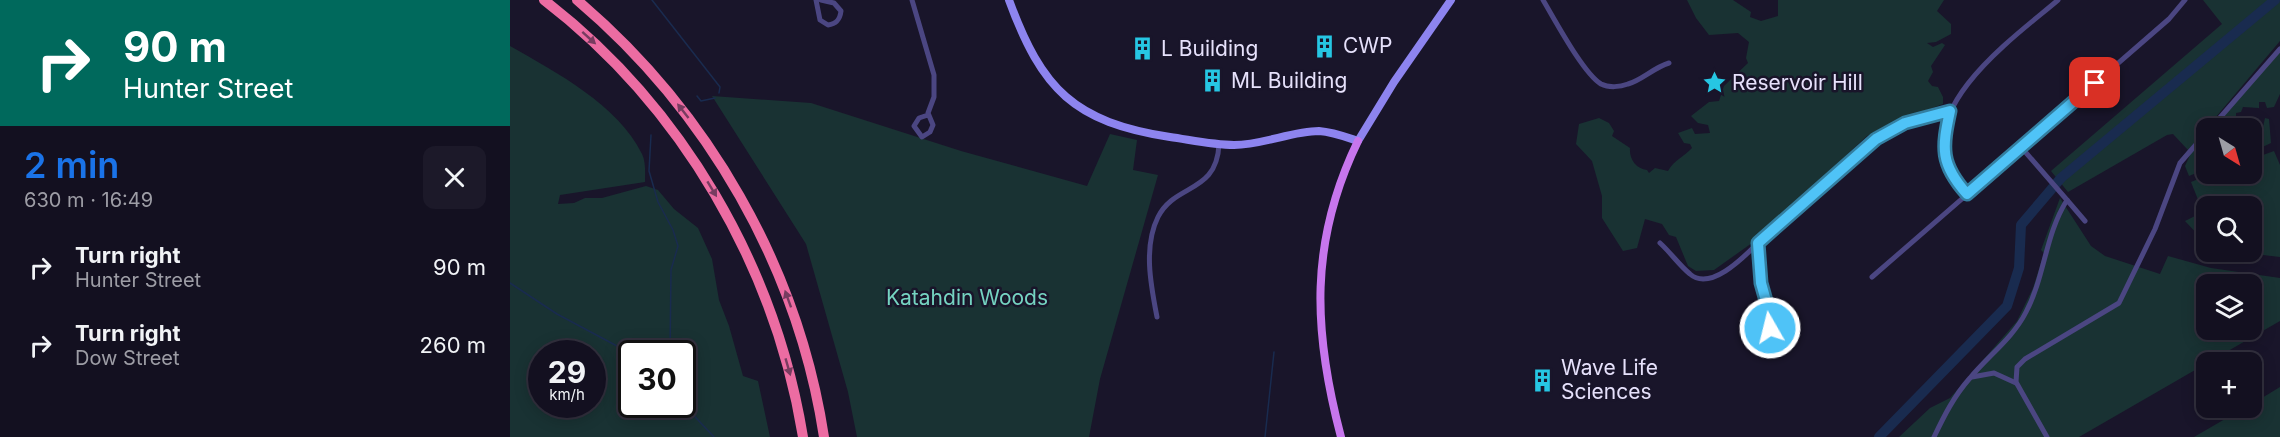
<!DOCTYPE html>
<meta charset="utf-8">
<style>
:root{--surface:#131020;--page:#1c1929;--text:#f1f3f6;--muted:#9d9da5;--line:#32303e;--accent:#1a73e8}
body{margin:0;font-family:Inter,sans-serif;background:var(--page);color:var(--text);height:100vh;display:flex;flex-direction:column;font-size:22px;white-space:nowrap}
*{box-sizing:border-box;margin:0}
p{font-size:20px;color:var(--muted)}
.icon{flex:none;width:33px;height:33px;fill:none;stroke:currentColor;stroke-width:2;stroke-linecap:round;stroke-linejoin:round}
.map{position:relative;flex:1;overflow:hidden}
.panel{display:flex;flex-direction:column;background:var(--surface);width:510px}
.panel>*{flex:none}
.guide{background:#00695c;color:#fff;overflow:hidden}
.needle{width:39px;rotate:143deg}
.controls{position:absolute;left:1686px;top:118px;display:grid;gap:12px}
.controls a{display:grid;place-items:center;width:66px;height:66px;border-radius:12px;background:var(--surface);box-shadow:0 3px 15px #0003,0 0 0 2px var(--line);font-size:30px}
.speed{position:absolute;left:18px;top:340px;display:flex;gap:12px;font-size:30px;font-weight:700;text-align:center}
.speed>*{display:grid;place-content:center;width:78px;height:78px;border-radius:50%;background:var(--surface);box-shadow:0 3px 15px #0003,0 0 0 2px var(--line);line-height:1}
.speed small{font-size:15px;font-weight:400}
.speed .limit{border:3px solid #111;border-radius:9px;background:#fff;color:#111}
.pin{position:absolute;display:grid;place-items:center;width:51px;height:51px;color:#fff;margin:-26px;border-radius:12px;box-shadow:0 3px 9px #0006}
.me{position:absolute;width:66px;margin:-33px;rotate:352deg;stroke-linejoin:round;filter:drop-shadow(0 0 4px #0008)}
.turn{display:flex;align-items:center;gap:21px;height:126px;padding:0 24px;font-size:27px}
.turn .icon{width:78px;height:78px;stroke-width:2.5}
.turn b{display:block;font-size:42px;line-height:51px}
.round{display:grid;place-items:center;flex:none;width:63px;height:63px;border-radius:12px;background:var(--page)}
.overview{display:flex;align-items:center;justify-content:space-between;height:102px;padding:0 24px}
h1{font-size:36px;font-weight:600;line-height:45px;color:var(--accent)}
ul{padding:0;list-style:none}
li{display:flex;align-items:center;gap:18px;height:78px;padding:0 24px}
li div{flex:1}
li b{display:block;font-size:22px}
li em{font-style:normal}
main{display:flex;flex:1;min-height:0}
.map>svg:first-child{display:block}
.green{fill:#193233;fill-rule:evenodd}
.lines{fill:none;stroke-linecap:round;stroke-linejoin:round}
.stream{stroke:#192b4f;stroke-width:1.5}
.river{stroke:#192b4f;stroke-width:10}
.street{stroke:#4b4682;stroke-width:5}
.secondary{stroke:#8d84ef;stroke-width:8}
.primary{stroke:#c776ed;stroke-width:8}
.highway{stroke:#ec6ca2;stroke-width:10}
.oneway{fill:#783c60}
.route-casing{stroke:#337fa1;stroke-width:15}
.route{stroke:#4fc3f7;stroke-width:10}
.labels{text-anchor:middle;stroke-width:5;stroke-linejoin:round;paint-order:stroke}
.poi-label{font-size:21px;fill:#e6e1fb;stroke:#19152a;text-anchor:start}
.park-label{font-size:21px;fill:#75d3c1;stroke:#19152a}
</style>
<main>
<section class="panel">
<div class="guide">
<div class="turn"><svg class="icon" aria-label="right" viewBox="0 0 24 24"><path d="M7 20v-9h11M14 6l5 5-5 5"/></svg><div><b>90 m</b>Hunter Street</div></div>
</div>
<div class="overview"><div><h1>2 min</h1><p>630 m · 16:49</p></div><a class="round"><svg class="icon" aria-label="close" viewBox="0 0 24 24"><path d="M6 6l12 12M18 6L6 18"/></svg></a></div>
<ul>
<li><svg class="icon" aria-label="right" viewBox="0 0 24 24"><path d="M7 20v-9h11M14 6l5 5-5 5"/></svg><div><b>Turn right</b><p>Hunter Street</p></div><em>90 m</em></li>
<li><svg class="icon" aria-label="right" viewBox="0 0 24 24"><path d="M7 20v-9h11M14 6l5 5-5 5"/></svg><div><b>Turn right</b><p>Dow Street</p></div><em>260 m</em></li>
</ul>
</section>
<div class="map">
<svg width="1770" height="437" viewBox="0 0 1770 437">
<rect width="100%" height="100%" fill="#19152a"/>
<g class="green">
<path d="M1177,0H1223L1241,12L1240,17L1251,21L1268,16V0H1434L1427,11L1441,24V34L1426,42L1417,43L1423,47L1432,43L1435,45L1421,66L1423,72L1418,81L1422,86L1428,87L1433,97V104L1379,124L1357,136L1242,243L1204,270L1186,271L1178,266L1166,237L1159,235L1152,224L1135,219L1127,248L1113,251L1092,218V196L1082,161L1066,144L1069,124L1089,118L1099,123L1104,131L1102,136L1120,148C1119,159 1126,169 1137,170L1139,173L1145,168L1158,171C1164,160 1174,157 1182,148L1180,144L1174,143L1168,133L1182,128L1185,134L1200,133L1198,125L1188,123L1181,116L1199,102L1209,101L1214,86L1238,63L1236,58L1239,42L1228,33L1199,35L1186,18Z"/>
<polygon points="1693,0 1770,0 1770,41 1678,150 1663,134 1657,135 1558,192 1541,171 1712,24"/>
<path d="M0,46C47,73 107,104 132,154C136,162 135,174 135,182L50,195L48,204L64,203L75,198H92L136,186L148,190L164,209L188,228L202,259L209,300L219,326L233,376L248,381L260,437H0ZM32,354H82V405H32ZM122,354H172V405H122Z"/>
<polygon points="1770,51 1770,94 1764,107 1757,108 1755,102 1749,102 1749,108 1733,107 1731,112 1726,113 1726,119 1747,121 1747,132 1752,132 1755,118 1759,119 1761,143 1742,152 1742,129 1702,129"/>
<polygon points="202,96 301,103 451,151 577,186 600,134 627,140 623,170 648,175 590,379 579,437 347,437 338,392 296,244"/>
<polygon points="1696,135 1696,169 1679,176 1675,166 1681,153"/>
<polygon points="1764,151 1770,165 1770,257 1727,252 1742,252 1742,207 1696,207 1696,243 1675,221 1693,212 1681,182 1701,174 1742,174 1742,159"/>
<path d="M1550,198L1581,246L1595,256L1650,274L1658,256L1701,268L1770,278V321L1569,437H1389L1420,408L1440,398L1507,321L1523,288L1534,253L1531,250ZM1696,285H1742V330H1696Z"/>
<polygon points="1770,387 1770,437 1684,437 1734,408 1742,408 1742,404"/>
</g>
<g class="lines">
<g class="stream">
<polyline points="142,0 210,87 209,93"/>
<polyline points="187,96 191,101 205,98"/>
<polyline points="141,135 139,171 148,202 163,230 168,246 161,270 160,354"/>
<polyline points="0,283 47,314 122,354"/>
<polyline points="172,403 204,437"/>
<polyline points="755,437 764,352"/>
</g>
<polyline class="river" points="1369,437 1497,306 1509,268 1511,225 1551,178 1765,0"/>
<g class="street">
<path d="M306,0L310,20L318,25C327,24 330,19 331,11L324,3L311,0"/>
<polyline points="402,0 424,75 424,97 418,113 423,125 420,132 412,137 404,126 409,118 418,115"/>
<path d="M1033,0C1045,20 1073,73 1091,84C1099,88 1110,87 1118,84C1132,80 1143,68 1159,63"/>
<polyline points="1700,129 1770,49"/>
<polyline points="1511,147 1557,200"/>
<path d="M1457,194C1450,186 1441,178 1437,168C1411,102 1506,36 1548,0"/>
<path d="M1150,243C1161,253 1169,265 1180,274C1200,292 1234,257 1248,243"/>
<polyline points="1362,277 1659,19 1675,0"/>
<path d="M647,317C641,286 633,247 648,217C665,183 707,194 709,144"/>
<path d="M1254,352C1265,327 1256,307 1251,282C1249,269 1249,256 1248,243L1366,139L1395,123L1440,111"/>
<polyline points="1462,377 1484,373 1506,383"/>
<path d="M1424,437C1434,416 1444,396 1460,378C1478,356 1503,338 1516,312C1535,276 1535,235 1557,200L1575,221"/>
<polyline points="1537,437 1506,382 1507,367 1515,359 1609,303 1645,229 1670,163 1696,133"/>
</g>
<path class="secondary" d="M499,0C532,90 564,122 660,137C681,140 703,145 724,145C753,145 782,131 809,131C823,132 836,137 848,141L884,82L941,0"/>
<path class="primary" d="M831,437C803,331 799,242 848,141"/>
<g class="highway">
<path d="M34,0C172,106 265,266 293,437"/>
<path d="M67,0C198,111 288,267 314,437"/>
</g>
</g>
<defs><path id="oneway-solid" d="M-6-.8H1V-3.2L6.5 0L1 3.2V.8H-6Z" transform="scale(1.5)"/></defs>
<g class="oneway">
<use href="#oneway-solid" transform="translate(79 38) rotate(42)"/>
<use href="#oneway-solid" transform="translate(173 111) rotate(-128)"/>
<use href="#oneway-solid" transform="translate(202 189) rotate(59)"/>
<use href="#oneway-solid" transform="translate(278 299) rotate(-110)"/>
<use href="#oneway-solid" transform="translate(278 367) rotate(74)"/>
</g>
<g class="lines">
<defs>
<path id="route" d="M1260,328V315L1251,283L1248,243L1366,139L1395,123L1440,111C1432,148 1430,164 1457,194L1585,83"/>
</defs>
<use href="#route" class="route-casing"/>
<use href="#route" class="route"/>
</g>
<defs>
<symbol id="building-bare" viewBox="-9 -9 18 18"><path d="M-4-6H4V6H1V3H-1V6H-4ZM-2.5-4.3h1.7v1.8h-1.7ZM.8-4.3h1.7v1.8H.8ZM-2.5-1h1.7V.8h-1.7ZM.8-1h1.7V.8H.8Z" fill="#26c6e3" stroke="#19152a" stroke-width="2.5" paint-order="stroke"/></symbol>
<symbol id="sight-bare" viewBox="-9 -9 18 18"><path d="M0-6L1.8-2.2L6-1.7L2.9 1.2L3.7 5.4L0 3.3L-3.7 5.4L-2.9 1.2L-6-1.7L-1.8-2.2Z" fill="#26c6e3" stroke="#19152a" stroke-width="2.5" paint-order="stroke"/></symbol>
</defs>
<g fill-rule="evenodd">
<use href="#building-bare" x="798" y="30" width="33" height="33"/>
<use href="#building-bare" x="616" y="32" width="33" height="33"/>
<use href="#building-bare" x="686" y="64" width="33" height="33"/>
<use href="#sight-bare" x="1188" y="66" width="33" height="33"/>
<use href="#building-bare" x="1016" y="364" width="33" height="33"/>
</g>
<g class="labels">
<g class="poi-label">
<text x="833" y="53">CWP</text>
<text x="651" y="56">L Building</text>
<text x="721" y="88">ML Building</text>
<text x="1222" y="90">Reservoir Hill</text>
<text x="1051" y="375">Wave Life<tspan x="1051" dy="24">Sciences</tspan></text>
</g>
<g class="park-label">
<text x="457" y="305">Katahdin Woods</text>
</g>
</g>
</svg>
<div class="controls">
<a><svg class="needle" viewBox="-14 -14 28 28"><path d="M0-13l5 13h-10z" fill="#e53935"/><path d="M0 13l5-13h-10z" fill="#9d9da5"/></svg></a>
<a><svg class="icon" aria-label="search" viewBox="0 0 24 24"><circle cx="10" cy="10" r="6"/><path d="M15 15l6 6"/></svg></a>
<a><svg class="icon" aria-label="layers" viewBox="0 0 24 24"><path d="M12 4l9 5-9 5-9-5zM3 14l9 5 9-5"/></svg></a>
<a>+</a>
</div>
<div class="speed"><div>29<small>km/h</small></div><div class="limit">30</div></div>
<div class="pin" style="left:1585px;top:83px;background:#d93025"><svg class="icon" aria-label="arrive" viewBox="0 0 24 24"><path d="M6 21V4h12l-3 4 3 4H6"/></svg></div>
<svg class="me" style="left:1260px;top:328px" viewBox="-20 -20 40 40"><circle r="17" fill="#4fc3f7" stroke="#fff" stroke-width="3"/><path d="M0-11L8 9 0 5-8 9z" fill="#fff"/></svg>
</div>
</main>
